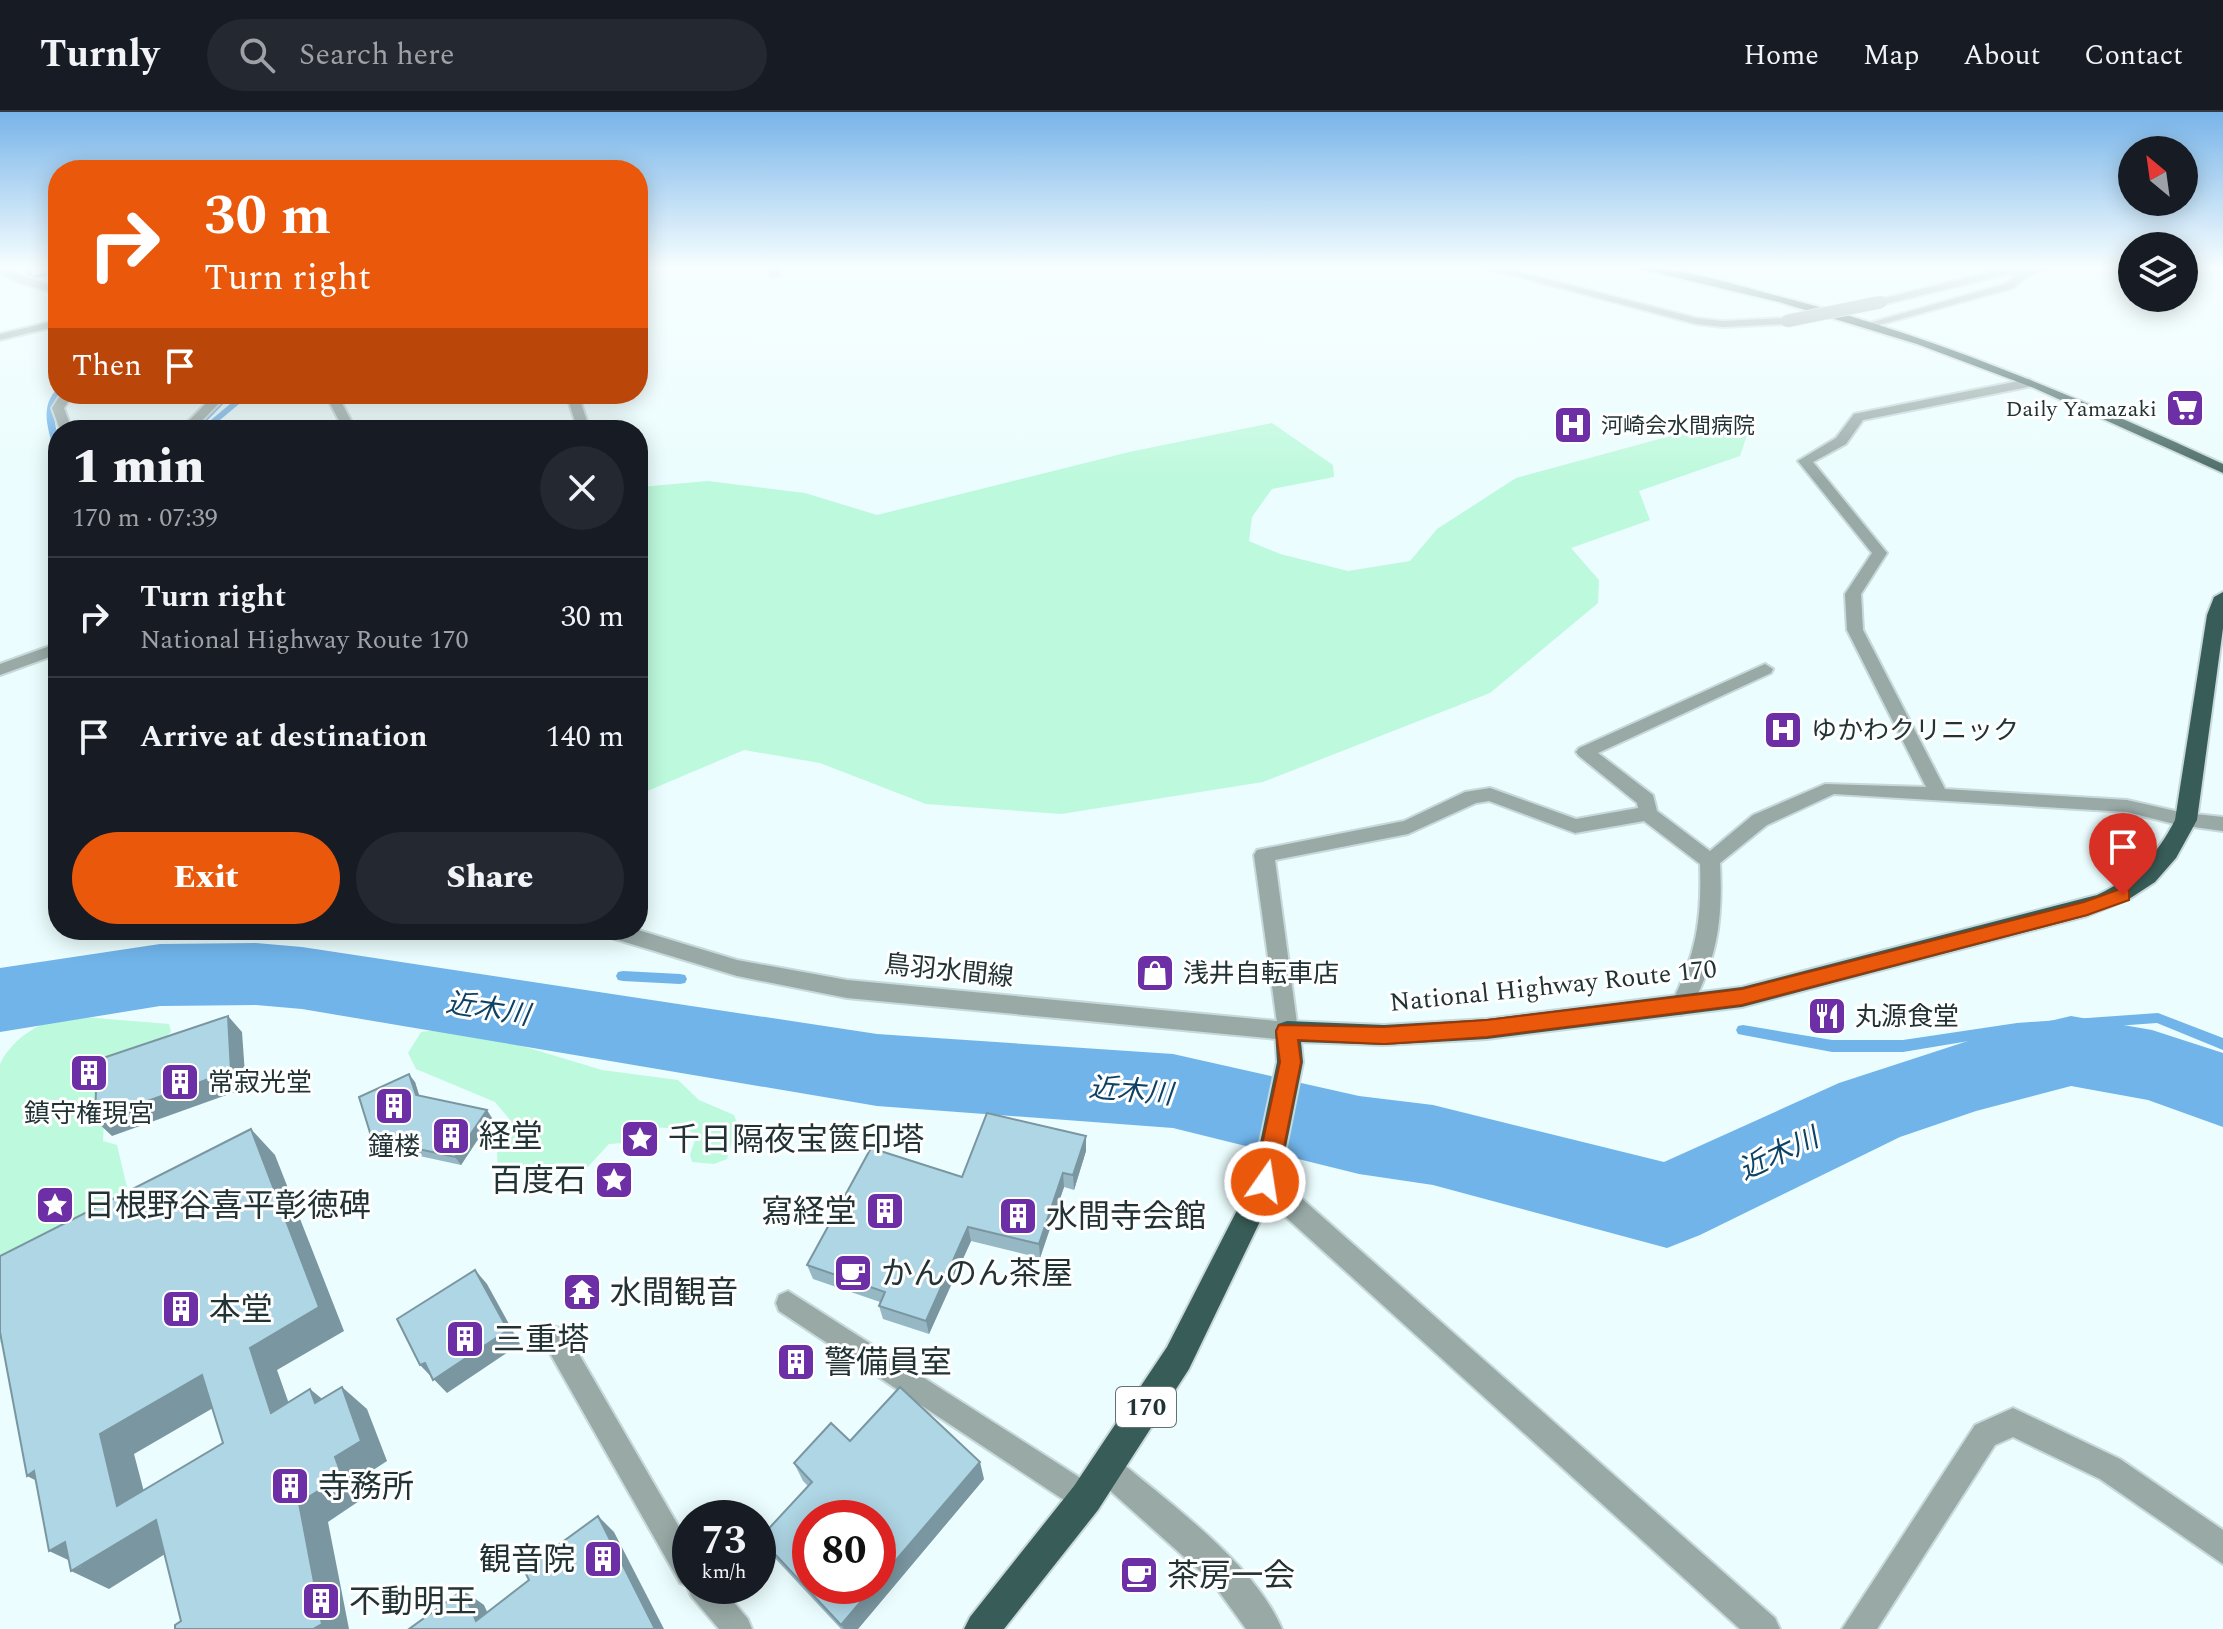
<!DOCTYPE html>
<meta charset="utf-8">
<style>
:root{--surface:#171b24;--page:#242831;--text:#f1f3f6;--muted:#9ea1a6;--line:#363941;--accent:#ea580c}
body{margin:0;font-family:Spectral,"Noto Sans JP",serif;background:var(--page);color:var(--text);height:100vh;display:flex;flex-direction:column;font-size:30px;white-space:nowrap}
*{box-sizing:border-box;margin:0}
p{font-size:26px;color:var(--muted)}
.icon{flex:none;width:44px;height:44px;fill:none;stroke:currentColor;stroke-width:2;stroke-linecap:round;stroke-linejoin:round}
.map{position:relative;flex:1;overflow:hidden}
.sheet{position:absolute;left:48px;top:308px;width:600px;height:520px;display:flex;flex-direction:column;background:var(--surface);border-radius:32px;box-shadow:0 4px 20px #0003}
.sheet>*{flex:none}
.hud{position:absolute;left:48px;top:48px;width:600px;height:244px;border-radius:32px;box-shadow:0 4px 20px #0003;background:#ea580c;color:#fff;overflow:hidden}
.needle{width:52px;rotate:331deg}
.controls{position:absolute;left:2118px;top:24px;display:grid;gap:16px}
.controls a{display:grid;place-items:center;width:80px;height:80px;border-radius:50%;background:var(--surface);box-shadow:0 4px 20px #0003;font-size:40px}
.speed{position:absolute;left:672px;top:1388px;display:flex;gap:16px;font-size:40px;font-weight:700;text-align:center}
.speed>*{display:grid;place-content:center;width:104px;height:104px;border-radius:50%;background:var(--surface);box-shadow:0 4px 20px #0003;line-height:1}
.speed small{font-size:20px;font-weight:400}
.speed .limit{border:12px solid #d22;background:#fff;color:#111}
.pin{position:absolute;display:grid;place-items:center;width:68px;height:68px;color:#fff;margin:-82px -34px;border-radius:50% 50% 50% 0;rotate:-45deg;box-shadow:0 0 8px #0007}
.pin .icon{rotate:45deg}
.me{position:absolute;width:88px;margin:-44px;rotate:13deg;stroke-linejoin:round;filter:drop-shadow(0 0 6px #0008)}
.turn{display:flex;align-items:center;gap:28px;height:168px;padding:0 24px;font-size:36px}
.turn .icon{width:104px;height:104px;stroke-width:2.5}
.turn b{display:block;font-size:56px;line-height:68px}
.then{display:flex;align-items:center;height:76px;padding:0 24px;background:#0003;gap:16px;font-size:30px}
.round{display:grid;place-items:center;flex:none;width:84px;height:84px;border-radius:42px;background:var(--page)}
.overview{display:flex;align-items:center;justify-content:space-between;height:136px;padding:0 24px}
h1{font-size:48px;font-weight:800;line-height:60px}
.action{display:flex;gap:16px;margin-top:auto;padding:16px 24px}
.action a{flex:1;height:92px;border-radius:48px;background:var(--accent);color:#fff;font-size:32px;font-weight:800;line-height:92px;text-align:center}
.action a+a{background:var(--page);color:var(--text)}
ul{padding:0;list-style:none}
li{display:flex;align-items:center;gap:24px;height:120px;padding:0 24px;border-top:2px solid var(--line)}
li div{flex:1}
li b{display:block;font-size:30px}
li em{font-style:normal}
header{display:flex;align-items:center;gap:48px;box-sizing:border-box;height:112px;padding:0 40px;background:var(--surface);border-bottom:2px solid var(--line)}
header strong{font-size:38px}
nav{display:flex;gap:44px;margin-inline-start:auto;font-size:28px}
.search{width:560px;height:72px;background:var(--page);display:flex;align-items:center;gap:20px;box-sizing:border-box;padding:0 28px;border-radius:44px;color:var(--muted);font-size:30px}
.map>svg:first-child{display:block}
.green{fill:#bdf9dc}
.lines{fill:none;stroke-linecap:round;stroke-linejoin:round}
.stream{fill:#70b4ea;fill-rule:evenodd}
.river{fill:#70b4ea;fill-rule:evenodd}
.service-casing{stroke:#c7d9da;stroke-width:4}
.minor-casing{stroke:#c7d9da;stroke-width:4}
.tertiary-casing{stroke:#c7d9da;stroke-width:4}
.primary-casing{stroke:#c7d9da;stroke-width:4}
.trunk-casing{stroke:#c7d9da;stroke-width:4}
.service{fill:#98a9a6;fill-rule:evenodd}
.minor{fill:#98a9a6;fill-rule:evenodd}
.tertiary{fill:#98a9a6;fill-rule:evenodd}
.primary{fill:#476863;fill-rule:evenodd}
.trunk{fill:#385c57;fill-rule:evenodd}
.minor-bridge-casing{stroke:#c7d9da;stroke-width:14;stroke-linecap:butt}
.minor-bridge{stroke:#98a9a6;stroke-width:12}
.wall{fill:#96b8c5}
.shaded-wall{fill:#7a96a0}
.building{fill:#afd6e5;stroke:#7a96a0;stroke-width:2;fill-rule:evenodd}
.route{fill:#ea580c;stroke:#983908;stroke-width:2}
.labels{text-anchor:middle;stroke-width:6;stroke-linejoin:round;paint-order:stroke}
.far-poi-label{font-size:22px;fill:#223335;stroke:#fff;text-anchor:end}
.shield{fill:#fff;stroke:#647072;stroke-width:2}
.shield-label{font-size:24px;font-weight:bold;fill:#223335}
.poi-label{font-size:26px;fill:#223335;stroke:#fff;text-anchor:start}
.street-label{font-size:26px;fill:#223335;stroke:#fff}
.water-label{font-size:28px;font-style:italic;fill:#0d4265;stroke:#fff}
.near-poi-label{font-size:32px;fill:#223335;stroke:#fff;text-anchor:start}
</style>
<header>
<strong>Turnly</strong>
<div class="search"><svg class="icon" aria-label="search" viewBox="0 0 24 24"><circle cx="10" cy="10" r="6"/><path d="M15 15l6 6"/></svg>Search here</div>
<nav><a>Home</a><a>Map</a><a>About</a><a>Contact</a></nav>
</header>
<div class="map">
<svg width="2223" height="1517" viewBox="0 0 2223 1517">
<rect width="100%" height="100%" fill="#ebfdfe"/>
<g class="green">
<polygon points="1272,311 1333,353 1334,365 1272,377 1252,405 1249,429 1280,442 1348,459 1410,449 1437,417 1516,366 1707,314 1747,323 1740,344 1639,379 1650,408 1571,436 1599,468 1598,491 1490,581 1263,670 1061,702 926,692 820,651 744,638 638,683 640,375 708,369 805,381 877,403 1129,340"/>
<path d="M71,904L169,912L171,920L140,950L106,966L103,1029L117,1033L133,1101L0,1231V952C13,925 42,908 71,904Z"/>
<polygon points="459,915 602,958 678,968 699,988 734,1003 737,1011 727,1047 714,1052 692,1050 690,1043 696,1025 688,1017 649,1015 622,1031 609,1032 583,1060 498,1059 497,1041 511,1009 495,990 416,957 408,941 421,920"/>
</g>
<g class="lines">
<g class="stream">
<polygon points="26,156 32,156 32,163 58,159 58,163 29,167 26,165"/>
<polygon points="34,167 58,173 58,177 32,170 32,168"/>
<path d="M55,279H58V282H61C50,295 55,307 57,322C59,329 58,336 58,343L54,341C50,319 39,299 55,279Z"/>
<polygon points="225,282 233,282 198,318 190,318"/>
<polygon points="242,282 251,282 208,318 199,318"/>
<path d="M58,515V550L53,547C50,535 45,522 58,515Z"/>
<polygon points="623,859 680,862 685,863 687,867 685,871 680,872 623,869 618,868 616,864 618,860"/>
<polygon points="2158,901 2223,926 2223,938 2157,911 2017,921 1903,940 1832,940 1743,923 1738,922 1736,918 1738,914 1743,913 1832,928 1903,928 2017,911"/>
</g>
<polygon class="river" points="256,831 302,835 877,922 1173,942 1359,984 1433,993 1664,1050 1839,971 1974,927 2071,904 2152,918 2223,941 2223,1015 2148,988 2071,974 1976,999 1900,1025 1700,1123 1667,1136 1433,1073 1359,1062 1173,1016 877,994 302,897 256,893 160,894 0,920 0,856 160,832"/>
<defs>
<g id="service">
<polygon points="788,1179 1096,1376 1099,1386 1096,1396 1086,1399 1076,1396 779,1199 776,1191 779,1183"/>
<polygon points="556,1215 565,1218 690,1434 690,1474 720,1474 748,1507 752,1517 719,1517 691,1484 687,1474 680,1471 547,1236 544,1227 547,1218"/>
</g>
<g id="minor">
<polygon points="0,156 58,176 58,182 17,170 0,161"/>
<polygon points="767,156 777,156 780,163 771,165"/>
<polygon points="1486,156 1504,156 1696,206 1723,209 1787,206 1793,209 1787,212 1723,215 1696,212"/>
<polygon points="2006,156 2050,156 2030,163 2013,176 1868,216 1862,213 2005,172 2017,163 2008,162 1881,193 1876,190 1877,188"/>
<path d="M2029,267L2035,271L2033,274L1863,308L1846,332L1813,350L1887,441L1861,482L1863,518L1945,677L2127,688L2193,703L2196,708L2193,713L2186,715L2127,700L1834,682L1767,713L1720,751C1723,811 1717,847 1689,900L1681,903L1673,900L1670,894C1696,844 1702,808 1700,752L1644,709L1575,721L1489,689L1476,691L1408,722L1275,748L1298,919L1295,925L1287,928L1279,925L1254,743L1257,738L1404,709L1465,680L1490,676L1576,707L1638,696L1637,691L1579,644L1576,640L1579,636L1765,552L1773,557L1771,561L1598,641L1653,683L1657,699L1710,739L1753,703L1825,672L1926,675L1847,518L1845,482L1872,441L1798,349L1836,326L1854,302Z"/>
<polygon points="61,282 73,282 64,296 72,318 60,318 52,296"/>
<polygon points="215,282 228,282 193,318 180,318"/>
<polygon points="566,282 578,282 590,318 578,318"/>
<polygon points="58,531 58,542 0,563 0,552"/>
<polygon points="1265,1059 1274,1062 1775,1506 1780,1517 1740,1517 1256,1078 1253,1070 1256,1062"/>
<polygon points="2013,1296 2120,1347 2223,1418 2223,1452 2100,1367 2013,1325 1995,1333 1877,1517 1842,1517 1975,1313"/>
<path d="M1106,1341L1116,1346C1169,1391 1255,1452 1282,1517H1246L1212,1470L1096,1366L1091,1356L1096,1346Z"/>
</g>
<g id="tertiary">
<polygon points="58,208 58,214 0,228 0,222"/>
<polygon points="325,282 337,282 356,318 344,318"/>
<polygon points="2186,701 2223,705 2223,719 2179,713 2176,708 2179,703"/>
<polygon points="602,818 638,818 737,848 847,868 1287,910 1295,913 1298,919 1295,925 1287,928 847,886 737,864 605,824"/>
</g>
<path id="primary" d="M1637,156C1683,156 1729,171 1774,183C1930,222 2077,285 2223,352V361L2034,276L1917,232L1779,190Z"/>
<path id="trunk" d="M2223,480V516L2197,708L2176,746L2155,770L2129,787L2087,804L1742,895L1487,927L1384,933L1301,930L1303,950L1279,1070L1189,1257L1098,1398L1004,1517H964L970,1505L1074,1374L1167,1235L1252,1069L1277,950L1275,919L1278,912L1287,909L1384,913L1487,907L1742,875L2097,783C2134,766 2157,744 2175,708L2207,503L2214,485Z"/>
</defs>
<use href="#service" class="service-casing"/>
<use href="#minor" class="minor-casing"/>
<use href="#tertiary" class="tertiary-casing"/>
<use href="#primary" class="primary-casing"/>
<use href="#trunk" class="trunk-casing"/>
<use href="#service" class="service"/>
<use href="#minor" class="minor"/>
<use href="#tertiary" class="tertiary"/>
<use href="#primary" class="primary"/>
<use href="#trunk" class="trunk"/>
<defs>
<polyline id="minor-bridge" points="1787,209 1881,190"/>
</defs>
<use href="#minor-bridge" class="minor-bridge-casing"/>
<use href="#minor-bridge" class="minor-bridge"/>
</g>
<g class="wall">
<polygon points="415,970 419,984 492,1006 461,1053 378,1035 372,1027"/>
<polygon points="1086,1039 1074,1078 1064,1075 1040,1146 971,1129 929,1222 883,1207 879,1194 880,1190 813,1167 807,1153"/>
<polygon points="850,1329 984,1367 858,1517 841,1517 771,1442 760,1426 808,1374 803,1369 794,1351"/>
</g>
<g class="shaded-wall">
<polygon points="228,904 242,920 246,976 112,1024 95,1008"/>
<polygon points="409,962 415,970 422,992 416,983"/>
<polygon points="487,998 492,1006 461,1053 455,1045"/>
<polygon points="251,1017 275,1043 344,1219 277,1258 300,1323 271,1301 250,1236"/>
<polygon points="1086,1024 1086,1039 1074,1078 1073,1063"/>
<polygon points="1063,1061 1064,1075 1040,1146 1039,1132"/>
<polygon points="968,1115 971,1129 929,1222 926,1209"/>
<polygon points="475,1158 487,1172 520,1232 447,1281 420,1253"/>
<polygon points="202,1263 232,1285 134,1342 152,1410 156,1408 189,1427 109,1477 71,1459 81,1454 49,1439 117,1394 100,1322"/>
<polygon points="342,1275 367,1297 387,1349 361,1366 368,1383 328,1410 349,1517 313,1517 299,1391 335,1345"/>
<polygon points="310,1277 337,1299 315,1291"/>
<polygon points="980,1350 984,1367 858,1517 844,1517 841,1513 874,1474 878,1474 878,1469"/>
<polygon points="34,1359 65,1383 27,1364"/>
<polygon points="598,1404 614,1420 664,1517 655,1517"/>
<polygon points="463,1478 484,1493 495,1517 476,1509"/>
</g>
<g class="building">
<polygon points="228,904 231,959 95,1008 97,948"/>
<polygon points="409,962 416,983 487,998 455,1045 372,1027 359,985"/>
<polygon points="987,1001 1086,1024 1073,1063 1063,1061 1039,1132 968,1115 926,1209 879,1194 885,1180 807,1153 871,1036 962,1065"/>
<path d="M251,1017L319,1195L250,1236L271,1301L310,1277L315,1291L342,1275L361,1329L335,1345L342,1364L299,1391L322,1512L313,1517H175V1513L181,1509L156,1408L71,1459L65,1430L49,1439L34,1359L27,1364L0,1220V1144ZM202,1263L223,1331L117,1394L100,1322Z"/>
<polygon points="475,1158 508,1218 433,1268 425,1251 420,1253 397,1207"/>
<polygon points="900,1275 980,1350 878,1469 878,1406 810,1406 810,1474 874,1474 841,1513 760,1426 812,1370 794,1351 831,1311 850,1329"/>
<polygon points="598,1404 655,1517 409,1517 463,1478 476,1509 529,1468 524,1458"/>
</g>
<linearGradient id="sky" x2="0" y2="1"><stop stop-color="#78b4e9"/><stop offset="0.42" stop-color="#f6feff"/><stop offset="1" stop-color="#f6feff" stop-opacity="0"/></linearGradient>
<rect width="2223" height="369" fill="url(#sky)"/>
<polygon class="route" points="2123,776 2129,778 2129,788 2087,803 1742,893 1487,925 1384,932 1298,928 1301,950 1277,1070 1273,1078 1265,1081 1257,1078 1254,1070 1280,950 1276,919 1279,913 1384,915 1487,908 1742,877 2084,790"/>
<defs>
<symbol id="supermarket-square" viewBox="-11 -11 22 22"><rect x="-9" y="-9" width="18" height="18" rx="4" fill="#6c2fa5" stroke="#fff"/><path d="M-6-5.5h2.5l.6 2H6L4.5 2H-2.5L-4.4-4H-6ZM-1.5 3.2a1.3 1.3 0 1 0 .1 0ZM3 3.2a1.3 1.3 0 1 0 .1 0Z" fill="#fff"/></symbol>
<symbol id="hospital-square" viewBox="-11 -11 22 22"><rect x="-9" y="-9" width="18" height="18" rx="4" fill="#6c2fa5" stroke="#fff"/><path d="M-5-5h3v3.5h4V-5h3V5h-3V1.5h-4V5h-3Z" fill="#fff"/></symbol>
<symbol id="shop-square" viewBox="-11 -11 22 22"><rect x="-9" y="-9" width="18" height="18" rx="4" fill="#6c2fa5" stroke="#fff"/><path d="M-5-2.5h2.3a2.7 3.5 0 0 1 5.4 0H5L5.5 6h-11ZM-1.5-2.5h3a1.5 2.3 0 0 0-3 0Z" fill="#fff"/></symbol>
<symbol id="restaurant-square" viewBox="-11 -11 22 22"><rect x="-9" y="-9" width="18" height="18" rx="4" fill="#6c2fa5" stroke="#fff"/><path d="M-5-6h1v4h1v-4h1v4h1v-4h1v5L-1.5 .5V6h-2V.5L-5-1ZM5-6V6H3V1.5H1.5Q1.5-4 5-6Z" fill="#fff"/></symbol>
<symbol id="building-square" viewBox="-11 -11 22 22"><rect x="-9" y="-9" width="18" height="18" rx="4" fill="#6c2fa5" stroke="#fff"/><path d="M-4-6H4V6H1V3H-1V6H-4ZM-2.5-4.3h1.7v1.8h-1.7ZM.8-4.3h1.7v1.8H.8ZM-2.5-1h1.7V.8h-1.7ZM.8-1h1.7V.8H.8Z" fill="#fff"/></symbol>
<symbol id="sight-square" viewBox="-11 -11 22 22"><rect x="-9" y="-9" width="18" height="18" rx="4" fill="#6c2fa5" stroke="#fff"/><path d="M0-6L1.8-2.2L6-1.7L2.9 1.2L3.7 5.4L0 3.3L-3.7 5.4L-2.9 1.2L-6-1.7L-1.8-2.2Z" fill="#fff"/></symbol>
<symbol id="cafe-square" viewBox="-11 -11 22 22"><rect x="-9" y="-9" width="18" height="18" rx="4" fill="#6c2fa5" stroke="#fff"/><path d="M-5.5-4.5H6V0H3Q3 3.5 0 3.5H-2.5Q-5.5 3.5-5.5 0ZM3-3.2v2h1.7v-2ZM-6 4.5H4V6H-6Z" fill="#fff"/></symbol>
<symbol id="temple-square" viewBox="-11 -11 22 22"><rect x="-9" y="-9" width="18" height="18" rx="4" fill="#6c2fa5" stroke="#fff"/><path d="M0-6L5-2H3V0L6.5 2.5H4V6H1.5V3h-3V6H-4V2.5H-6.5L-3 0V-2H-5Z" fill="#fff"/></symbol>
</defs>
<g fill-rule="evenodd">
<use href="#supermarket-square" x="2163" y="274" width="44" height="44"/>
<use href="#hospital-square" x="1551" y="291" width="44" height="44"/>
<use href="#hospital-square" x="1761" y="596" width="44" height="44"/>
<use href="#shop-square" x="1133" y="839" width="44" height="44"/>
<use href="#restaurant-square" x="1805" y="882" width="44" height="44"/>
<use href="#building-square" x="67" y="939" width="44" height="44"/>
<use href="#building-square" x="158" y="948" width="44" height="44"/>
<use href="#building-square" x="372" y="972" width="44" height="44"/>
<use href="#building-square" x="429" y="1002" width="44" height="44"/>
<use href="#sight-square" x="618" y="1005" width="44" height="44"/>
<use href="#sight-square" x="592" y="1046" width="44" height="44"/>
<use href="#sight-square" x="33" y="1071" width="44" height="44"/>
<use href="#building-square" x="863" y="1077" width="44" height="44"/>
<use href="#building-square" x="996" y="1082" width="44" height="44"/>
<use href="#cafe-square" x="831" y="1139" width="44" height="44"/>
<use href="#temple-square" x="560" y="1158" width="44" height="44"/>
<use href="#building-square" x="159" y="1175" width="44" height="44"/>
<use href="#building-square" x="443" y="1205" width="44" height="44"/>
<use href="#building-square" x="774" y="1228" width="44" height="44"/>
<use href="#building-square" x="268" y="1352" width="44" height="44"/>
<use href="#building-square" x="581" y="1425" width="44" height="44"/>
<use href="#cafe-square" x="1117" y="1441" width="44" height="44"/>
<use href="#building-square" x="299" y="1467" width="44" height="44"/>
</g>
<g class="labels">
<g class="far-poi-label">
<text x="2157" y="304">Daily Yamazaki</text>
<text x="1601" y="321" text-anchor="start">河崎会水間病院</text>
</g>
<rect class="shield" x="1116" y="1275" width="60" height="40" rx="6"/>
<g class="shield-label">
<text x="1146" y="1303">170</text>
</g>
<g class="poi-label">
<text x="1811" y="627">ゆかわクリニック</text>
<text x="1183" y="870">浅井自転車店</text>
<text x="1855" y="913">丸源食堂</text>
<text x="208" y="979">常寂光堂</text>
<text x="89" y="1010" text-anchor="middle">鎮守権現宮</text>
<text x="394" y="1043" text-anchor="middle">鐘楼</text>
</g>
<g class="street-label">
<text transform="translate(949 858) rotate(6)" y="9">鳥羽水間線</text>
<text transform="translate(1553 873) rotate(-6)" y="9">National Highway Route 170</text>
</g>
<g class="water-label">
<text transform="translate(488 896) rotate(9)" y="10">近木川</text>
<text transform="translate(1131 978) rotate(5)" y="10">近木川</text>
<text transform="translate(1778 1041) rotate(-25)" y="10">近木川</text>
</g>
<g class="near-poi-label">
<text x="479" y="1035">経堂</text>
<text x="668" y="1038">千日隔夜宝篋印塔</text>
<text x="586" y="1079" text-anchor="end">百度石</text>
<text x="83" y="1104">日根野谷喜平彰徳碑</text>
<text x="857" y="1110" text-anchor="end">寫経堂</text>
<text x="1046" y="1115">水間寺会館</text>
<text x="881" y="1172">かんのん茶屋</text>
<text x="610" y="1191">水間観音</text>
<text x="209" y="1208">本堂</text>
<text x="493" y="1238">三重塔</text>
<text x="824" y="1261">警備員室</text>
<text x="318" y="1385">寺務所</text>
<text x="575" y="1458" text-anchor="end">観音院</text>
<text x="1167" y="1474">茶房一会</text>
<text x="349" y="1500">不動明王</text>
</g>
</g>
</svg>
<div class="controls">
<a><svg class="needle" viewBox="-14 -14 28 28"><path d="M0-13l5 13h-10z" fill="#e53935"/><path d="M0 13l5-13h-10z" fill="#9ea1a6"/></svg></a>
<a><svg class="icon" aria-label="layers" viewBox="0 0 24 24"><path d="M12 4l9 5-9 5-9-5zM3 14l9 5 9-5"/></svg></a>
</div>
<div class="speed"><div>73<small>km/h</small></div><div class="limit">80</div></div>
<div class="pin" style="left:2123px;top:783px;background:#d93025"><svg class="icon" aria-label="arrive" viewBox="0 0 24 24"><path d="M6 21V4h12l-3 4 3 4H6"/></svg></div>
<svg class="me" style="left:1265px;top:1070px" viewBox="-20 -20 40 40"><circle r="17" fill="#ea580c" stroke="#fff" stroke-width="3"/><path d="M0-11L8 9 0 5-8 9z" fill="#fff"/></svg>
<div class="hud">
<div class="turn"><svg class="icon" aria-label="right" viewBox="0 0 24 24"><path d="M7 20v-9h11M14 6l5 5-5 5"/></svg><div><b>30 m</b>Turn right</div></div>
<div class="then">Then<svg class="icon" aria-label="arrive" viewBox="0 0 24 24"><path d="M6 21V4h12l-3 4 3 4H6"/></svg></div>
</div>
<section class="sheet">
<div class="overview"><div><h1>1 min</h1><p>170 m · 07:39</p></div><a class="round"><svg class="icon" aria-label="close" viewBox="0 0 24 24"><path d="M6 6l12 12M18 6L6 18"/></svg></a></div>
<ul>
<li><svg class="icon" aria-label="right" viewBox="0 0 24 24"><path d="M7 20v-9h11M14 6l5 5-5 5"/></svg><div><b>Turn right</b><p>National Highway Route 170</p></div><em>30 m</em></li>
<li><svg class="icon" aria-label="arrive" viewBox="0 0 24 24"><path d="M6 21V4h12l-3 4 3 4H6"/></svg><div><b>Arrive at destination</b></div><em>140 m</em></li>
</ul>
<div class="action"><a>Exit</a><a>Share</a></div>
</section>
</div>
